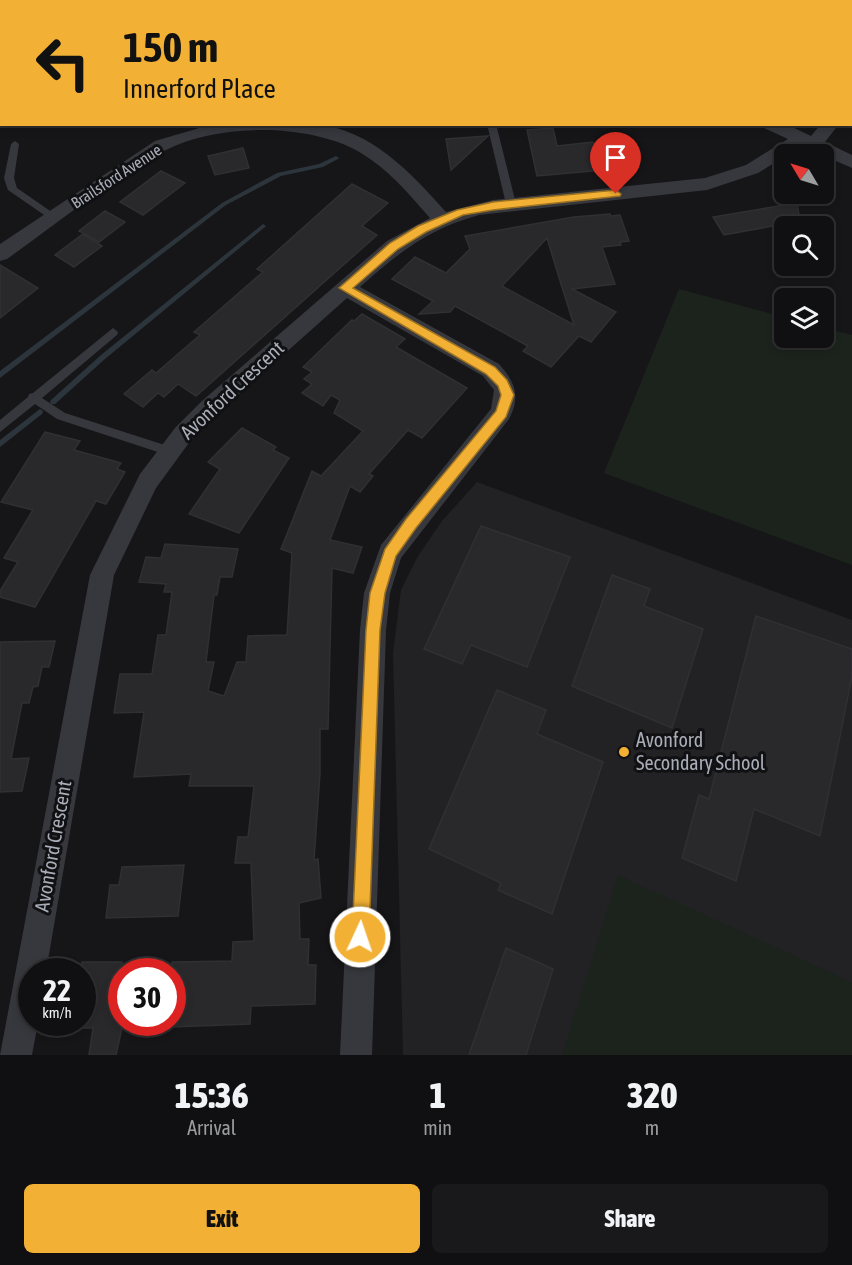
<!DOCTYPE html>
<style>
:root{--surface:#101012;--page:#19191b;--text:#f1f3f6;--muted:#9c9d9f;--line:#303032;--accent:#f2b134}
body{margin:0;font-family:"Asap Condensed",sans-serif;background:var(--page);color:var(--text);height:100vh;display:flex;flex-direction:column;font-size:22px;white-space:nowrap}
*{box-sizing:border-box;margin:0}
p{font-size:20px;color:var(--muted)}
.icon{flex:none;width:33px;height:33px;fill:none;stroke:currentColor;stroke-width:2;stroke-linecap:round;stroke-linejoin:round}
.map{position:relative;height:1055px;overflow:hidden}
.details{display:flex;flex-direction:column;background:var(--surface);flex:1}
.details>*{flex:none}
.hud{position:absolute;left:0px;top:0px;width:852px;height:126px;box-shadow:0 3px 9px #0003,0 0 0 2px var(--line);background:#f2b134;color:#111;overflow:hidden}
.needle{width:39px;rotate:308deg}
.fabs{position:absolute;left:774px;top:144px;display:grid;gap:12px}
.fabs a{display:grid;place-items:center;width:60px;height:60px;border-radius:9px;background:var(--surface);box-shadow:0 3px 9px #0003,0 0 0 2px var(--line);font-size:30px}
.speed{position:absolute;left:18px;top:958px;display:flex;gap:12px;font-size:30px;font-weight:700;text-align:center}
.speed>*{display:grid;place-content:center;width:78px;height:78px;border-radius:50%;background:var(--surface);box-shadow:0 3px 9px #0003,0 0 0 2px var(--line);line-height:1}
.speed small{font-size:15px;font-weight:400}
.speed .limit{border:9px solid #d22;background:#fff;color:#111}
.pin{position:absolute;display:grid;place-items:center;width:51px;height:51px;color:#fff;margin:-62px -26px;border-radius:50% 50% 50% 0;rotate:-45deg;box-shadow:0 0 6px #0007}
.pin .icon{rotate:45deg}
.me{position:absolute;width:66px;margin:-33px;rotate:3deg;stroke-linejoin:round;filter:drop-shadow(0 0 4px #0008)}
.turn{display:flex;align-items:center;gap:21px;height:126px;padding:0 24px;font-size:27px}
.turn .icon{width:78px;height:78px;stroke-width:2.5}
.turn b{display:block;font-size:42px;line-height:51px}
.eta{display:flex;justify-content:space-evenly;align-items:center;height:102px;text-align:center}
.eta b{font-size:36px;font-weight:800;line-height:42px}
.primary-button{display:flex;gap:12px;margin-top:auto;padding:12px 24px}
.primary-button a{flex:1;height:69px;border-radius:9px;background:var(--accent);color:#111;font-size:24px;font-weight:800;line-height:69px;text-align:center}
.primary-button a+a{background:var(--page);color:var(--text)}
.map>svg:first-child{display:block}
.built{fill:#222225}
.green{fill:#1c231d}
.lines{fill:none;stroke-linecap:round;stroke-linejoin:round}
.stream{fill:#2c353c;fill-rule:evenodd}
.building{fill:#29292c;stroke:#303034;stroke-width:1.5;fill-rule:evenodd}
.service{fill:#37383d;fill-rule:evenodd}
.minor{fill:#37383d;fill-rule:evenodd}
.tertiary{fill:#37383d;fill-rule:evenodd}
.route{fill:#f2b134;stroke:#9d7322;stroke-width:1.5}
.poi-dot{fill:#f2b134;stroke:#111113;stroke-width:2}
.labels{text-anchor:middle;stroke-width:6;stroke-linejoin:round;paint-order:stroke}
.far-street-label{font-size:16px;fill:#a8adb8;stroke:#111113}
.street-label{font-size:20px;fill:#a8adb8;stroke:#111113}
.poi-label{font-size:20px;fill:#a8adb8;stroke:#111113;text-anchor:start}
</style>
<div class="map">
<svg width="852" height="1055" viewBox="0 0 852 1055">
<rect width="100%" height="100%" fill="#161618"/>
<polygon class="built" points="477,482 852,620 852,1055 403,1055 393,653 401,590 418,556 442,521"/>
<g class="green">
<polygon points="679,289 784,317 784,338 824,338 824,328 852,335 852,565 604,473"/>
<polygon points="618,875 852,982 852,1055 562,1055"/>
</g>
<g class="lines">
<g class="stream">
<polygon points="336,156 339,158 338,159 323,167 281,176 226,205 0,378 0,371 222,203 277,173 319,164"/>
<polygon points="263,224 266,226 265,227 105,359 55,404 51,404 50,402 51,400 101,355"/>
<polygon points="40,409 42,410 43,412 42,414 0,447 0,440"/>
</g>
</g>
<g class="building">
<polygon points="553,128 557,146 593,142 603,170 537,176 527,130"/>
<polygon points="488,136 451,170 446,139"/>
<polygon points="243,148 249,168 215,175 208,156"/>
<polygon points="161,171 185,183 143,215 120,202"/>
<polygon points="352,184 388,203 362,226 377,235 196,396 178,384 164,397 158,393 143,407 124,394 152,370 156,373 200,335 194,332 263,272 257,269"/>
<polygon points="797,203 800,221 724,235 713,217"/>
<polygon points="105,211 125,222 99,242 79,231"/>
<path d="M610,214L611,216L620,215L629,241L620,242L621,245L602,247L615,284L572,289L616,312L591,342L579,336L551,367L523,351L528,346L455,306L450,312L419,314L433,301L392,279L415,257L446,273L470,249L465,236L574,217ZM547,238L561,284L574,325L502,286Z"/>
<polygon points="83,234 102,246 74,267 55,255"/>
<polygon points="0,265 38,288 0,318"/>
<polygon points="362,314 405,339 396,347 467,388 422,438 408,430 369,474 373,476 360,492 350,486 330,540 362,547 353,573 332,568 328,729 320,729 320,773 314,860 318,859 321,898 299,903 300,939 309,939 308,965 316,965 315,1004 251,1006 250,1024 172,1027 172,962 232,961 233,942 254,941 251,863 235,863 238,837 248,837 254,786 189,786 191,774 134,777 144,712 114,713 120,674 152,674 158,635 166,635 172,592 164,592 166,584 139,582 146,557 161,558 165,544 238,549 232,577 220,577 217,595 214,595 206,662 214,662 208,691 224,696 237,662 246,662 248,636 287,635 292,553 281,549 312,471 321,476 363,431 334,413 340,400 331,395 323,406 302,393 312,384 304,379 312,372 303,367 352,320 354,321"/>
<polygon points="242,428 276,447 273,450 289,458 239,533 189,514 220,469 208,462"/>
<polygon points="45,432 80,441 74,450 121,463 117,469 125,472 106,504 96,501 35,607 0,597 0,591 18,562 4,558 33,510 1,502"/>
<polygon points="481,526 570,557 527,667 471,645 462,664 424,649"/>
<polygon points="612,575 650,589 644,606 703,629 672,728 572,686"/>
<polygon points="756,616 852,649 852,676 820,836 754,809 736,881 682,858 699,795 709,799"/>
<polygon points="55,641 49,667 42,667 38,686 33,687 29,703 22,703 11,759 29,758 22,791 0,792 0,642"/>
<polygon points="497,690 546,710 537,734 603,762 552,914 498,890 501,883 429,849"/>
<polygon points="184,865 178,916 106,918 110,885 119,885 122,867"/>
<polygon points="506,948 553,969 526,1055 469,1055"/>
<polygon points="82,962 122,962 122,1028 116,1055 89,1055 93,1028 82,1028"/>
</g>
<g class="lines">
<g class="service">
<rect x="69" y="0" width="8" height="2"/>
<polygon points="487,124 496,124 516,204 514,206 508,206 506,204"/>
<polygon points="15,141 19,144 14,178 17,188 56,215 56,219 50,219 8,190 4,178 11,144"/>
<polygon points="113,328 118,332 117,335 42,398 65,413 174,448 176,451 174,454 170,456 57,419 35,404 0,432 0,420 28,397 29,394 33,393"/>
</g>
<g class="minor">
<polygon points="605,0 621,0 622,2 606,2"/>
<polygon points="850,96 852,96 850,108"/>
<path d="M213,124C247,124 282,122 315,124C371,129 411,173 446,212L493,200L705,178L746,165L788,139L764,128L762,124H786L811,136L821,124H839L825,142L852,155V168L802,146L789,154H784V157L758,173L707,190L479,215C428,229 398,253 360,287L499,364C515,382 521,396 509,419L401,558L390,593L386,630L372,1055H340L360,630L364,593L381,545L491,409L494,390L483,376L347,298L218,413L191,440L156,488L114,575L46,972H32V1023H38L32,1055H0L90,575L140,474L175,428L202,401L387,241L430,218C409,194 388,169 361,153C311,123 217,123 166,150C110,180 59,222 7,259L0,261V244L155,141Z"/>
</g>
<g class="tertiary">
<polygon points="568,0 608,0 567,2"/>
<rect x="0" y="36" width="2" height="12"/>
</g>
</g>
<polygon class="route" points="616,190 621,194 620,196 493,210 463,215 426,232 398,249 353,288 495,367 507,380 514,395 506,417 416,528 396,556 385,593 380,630 369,937 367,943 360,945 354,943 352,937 366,630 370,593 385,549 406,519 496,411 501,395 498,386 486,374 339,288 390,243 418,226 457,210 493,202"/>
<circle class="poi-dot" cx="624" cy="752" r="6"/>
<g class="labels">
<g class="far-street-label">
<text transform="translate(116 176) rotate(-33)" y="6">Brailsford Avenue</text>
</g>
<g class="street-label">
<text transform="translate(232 390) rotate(-43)" y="7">Avonford Crescent</text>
<text transform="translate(53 846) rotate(-80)" y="7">Avonford Crescent</text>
</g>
<g class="poi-label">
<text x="636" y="747">Avonford<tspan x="636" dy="23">Secondary School</tspan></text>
</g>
</g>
</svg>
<div class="fabs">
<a><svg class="needle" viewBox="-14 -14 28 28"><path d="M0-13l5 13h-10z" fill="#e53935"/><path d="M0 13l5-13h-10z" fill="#9c9d9f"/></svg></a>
<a><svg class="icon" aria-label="search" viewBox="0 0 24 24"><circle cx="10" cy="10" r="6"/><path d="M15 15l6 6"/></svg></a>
<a><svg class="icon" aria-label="layers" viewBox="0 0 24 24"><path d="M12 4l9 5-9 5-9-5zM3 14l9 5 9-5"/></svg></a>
</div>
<div class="speed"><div>22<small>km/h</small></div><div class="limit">30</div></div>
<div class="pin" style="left:616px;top:194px;background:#d93025"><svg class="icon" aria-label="arrive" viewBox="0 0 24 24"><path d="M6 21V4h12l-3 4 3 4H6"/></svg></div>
<svg class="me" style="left:360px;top:937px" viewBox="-20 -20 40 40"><circle r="17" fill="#f2b134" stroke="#fff" stroke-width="3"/><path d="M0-11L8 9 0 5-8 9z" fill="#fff"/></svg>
<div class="hud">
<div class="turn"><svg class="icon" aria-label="left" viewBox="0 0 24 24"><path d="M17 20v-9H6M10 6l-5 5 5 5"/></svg><div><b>150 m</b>Innerford Place</div></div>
</div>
</div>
<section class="details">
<div class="eta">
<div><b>15:36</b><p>Arrival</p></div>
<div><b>1</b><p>min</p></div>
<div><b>320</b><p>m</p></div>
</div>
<div class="primary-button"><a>Exit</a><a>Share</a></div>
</section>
